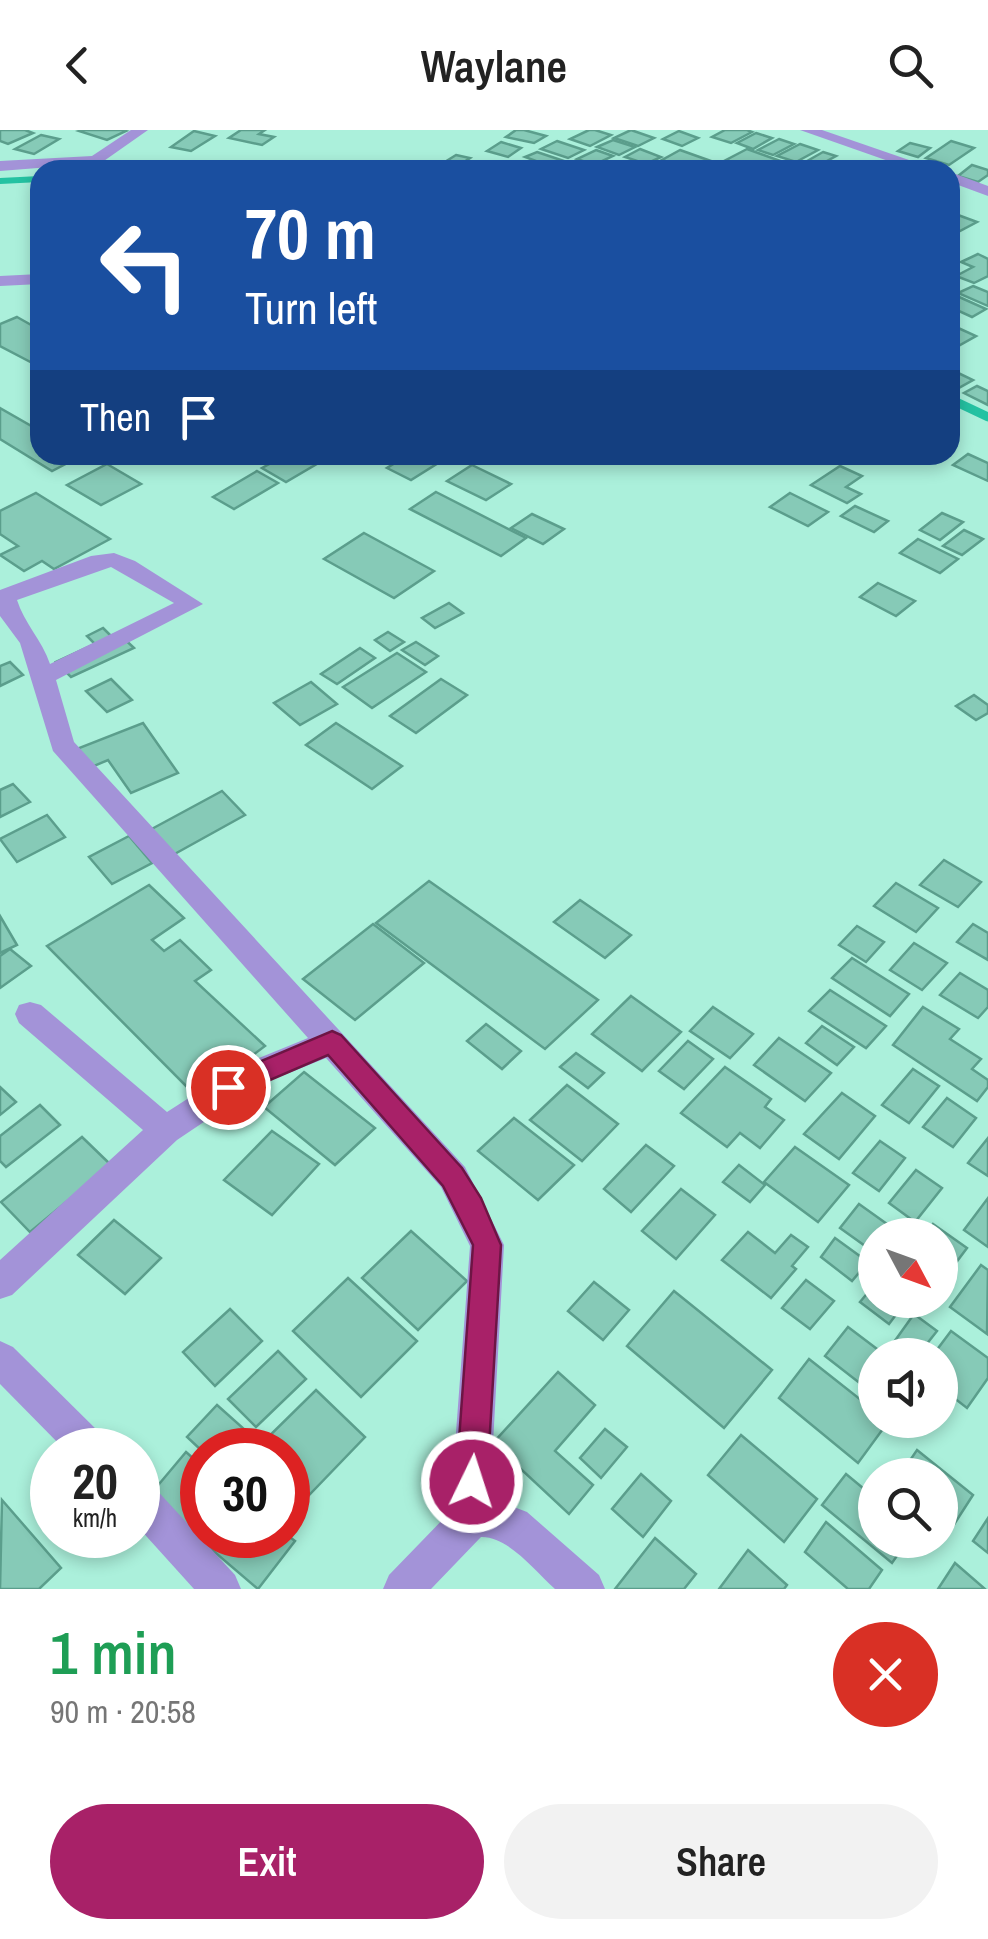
<!DOCTYPE html>
<meta charset="utf-8">
<style>
:root{--surface:#fff;--page:#f2f2f2;--text:#222;--muted:#767676;--accent:#a82168}
body{margin:0;font-family:"Archivo Narrow",sans-serif;background:var(--page);color:var(--text);height:100vh;display:flex;flex-direction:column;font-size:38px;white-space:nowrap}
*{box-sizing:border-box;margin:0}
p{font-size:32px;color:var(--muted)}
.icon{flex:none;width:55px;height:55px;fill:none;stroke:currentColor;stroke-width:2;stroke-linecap:round;stroke-linejoin:round}
.map{position:relative;height:1459px;overflow:hidden}
.details{display:flex;flex-direction:column;background:var(--surface);flex:1}
.details>*{flex:none}
.banner{position:absolute;left:30px;top:30px;width:930px;height:305px;border-radius:30px;box-shadow:0 5px 15px #0003;background:#1a4fa0;color:#fff;overflow:hidden}
.needle{width:65px;rotate:131deg}
.controls{position:absolute;left:858px;top:1088px;display:grid;gap:20px}
.controls a{display:grid;place-items:center;width:100px;height:100px;border-radius:50%;background:var(--surface);box-shadow:0 5px 15px #0003;font-size:50px}
.speed{position:absolute;left:30px;top:1298px;display:flex;gap:20px;font-size:50px;font-weight:700;text-align:center}
.speed>*{display:grid;place-content:center;width:130px;height:130px;border-radius:50%;background:var(--surface);box-shadow:0 5px 15px #0003;line-height:1}
.speed small{font-size:25px;font-weight:400}
.speed .limit{border:15px solid #d22;background:#fff;color:#111}
.pin{position:absolute;display:grid;place-items:center;width:85px;height:85px;color:#fff;margin:-42px;border:5px solid #fff;border-radius:50%;box-shadow:0 2px 10px #0007}
.me{position:absolute;width:110px;margin:-55px;rotate:4deg;stroke-linejoin:round;filter:drop-shadow(0 0 8px #0008)}
.turn{display:flex;align-items:center;gap:35px;height:210px;padding:0 50px;font-size:45px}
.turn .icon{width:130px;height:130px;stroke-width:2.5}
.turn b{display:block;font-size:70px;line-height:85px}
.then{display:flex;align-items:center;height:95px;padding:0 50px;background:#0003;gap:20px;font-size:38px}
.round{display:grid;place-items:center;flex:none;width:105px;height:105px;border-radius:52px;background:var(--page)}
.headline{display:flex;align-items:center;justify-content:space-between;height:170px;padding:0 50px}
h1{font-size:60px;font-weight:600;line-height:75px;color:#1e9e55}
.primary-button{display:flex;gap:20px;margin-top:auto;padding:20px 50px}
.primary-button a{flex:1;height:115px;border-radius:60px;background:var(--accent);color:#fff;font-size:40px;font-weight:600;line-height:115px;text-align:center}
.primary-button a+a{background:var(--page);color:var(--text)}
header{display:flex;justify-content:space-between;align-items:center;height:130px;padding:0 50px;background:var(--surface);font-size:45px;font-weight:600}
.map>svg:first-child{display:block}
.lines{fill:none;stroke-linecap:round;stroke-linejoin:round}
.stream-far1{stroke:#24c2a2;stroke-width:6}
.stream{stroke:#24c2a2;stroke-width:9}
.building{fill:#86cab7;stroke:#5b9e8c;stroke-width:2.5}
.minor{fill:#a393d8;fill-rule:evenodd}
.route{fill:#a82168;stroke:#6d1544;stroke-width:2.5}
</style>
<header><svg class="icon" aria-label="back" viewBox="0 0 24 24"><path d="M15 5l-7 7 7 7"/></svg>Waylane<svg class="icon" aria-label="search" viewBox="0 0 24 24"><circle cx="10" cy="10" r="6"/><path d="M15 15l6 6"/></svg></header>
<div class="map">
<svg width="988" height="1459" viewBox="0 0 988 1459">
<rect width="100%" height="100%" fill="#abf0db"/>
<g class="lines">
<g class="stream-far1">
<polyline points="163,40 301,33 387,40"/>
<polyline points="0,51 40,49"/>
</g>
<polyline class="stream" points="950,269 988,287"/>
</g>
<g class="building">
<polygon points="0,0 25,0 33,3 8,14 0,11"/>
<polygon points="82,0 123,0 126,1 107,10 79,1"/>
<polygon points="241,0 265,0 259,4 274,7 262,15 229,8"/>
<polygon points="516,0 524,0 546,6 534,13 506,7"/>
<polygon points="589,0 595,0 611,5 590,16 570,9"/>
<polygon points="631,0 654,8 638,16 614,8"/>
<polygon points="725,0 747,0 752,2 731,13 712,7"/>
<polygon points="194,1 215,6 191,21 171,17"/>
<polygon points="679,1 698,8 682,16 663,9"/>
<polygon points="756,3 772,8 753,19 737,13"/>
<polygon points="41,5 59,9 34,24 15,19"/>
<polygon points="779,9 794,14 773,25 758,20"/>
<polygon points="613,10 635,17 619,25 597,17"/>
<polygon points="557,11 584,20 568,28 541,19"/>
<polygon points="951,11 974,18 949,35 926,28"/>
<polygon points="501,12 521,18 508,27 487,21"/>
<polygon points="910,13 930,18 918,27 898,21"/>
<polygon points="800,14 818,20 796,32 777,26"/>
<polygon points="640,19 661,27 646,34 625,27"/>
<polygon points="747,19 783,32 768,40 755,40 726,30"/>
<polygon points="596,20 613,26 594,35 577,29"/>
<polygon points="680,20 722,35 711,40 691,40 662,30"/>
<polygon points="537,22 564,31 552,37 525,27"/>
<polygon points="823,22 836,26 814,38 802,34"/>
<polygon points="456,25 470,28 452,40 437,37"/>
<polygon points="972,35 988,40 988,45 978,52 958,46"/>
<polygon points="958,85 977,92 956,103 950,100 950,89"/>
<polygon points="978,124 988,129 988,146 974,153 956,146 973,137 961,132"/>
<polygon points="973,156 988,162 988,176 958,163"/>
<polygon points="957,166 986,179 972,187 950,177 950,170"/>
<polygon points="17,187 40,200 40,237 0,216 0,194"/>
<polygon points="956,197 976,206 960,215 950,210 950,200"/>
<polygon points="954,241 973,250 955,260 950,258 950,243"/>
<polygon points="977,256 988,261 988,275 964,263"/>
<polygon points="0,278 40,301 40,325 81,326 52,341 0,309"/>
<polygon points="968,324 988,333 988,351 953,335"/>
<polygon points="286,325 297,325 315,335 286,352 262,338"/>
<polygon points="408,325 451,325 411,350 387,338"/>
<polygon points="107,334 141,354 101,375 67,355"/>
<polygon points="472,335 511,354 486,370 447,351"/>
<polygon points="840,336 862,346 846,357 861,364 847,373 811,355"/>
<polygon points="257,341 278,353 234,379 213,367"/>
<polygon points="436,362 526,408 501,426 410,379"/>
<polygon points="36,363 110,409 54,439 42,431 24,441 0,425 18,416 0,404 0,381"/>
<polygon points="790,363 828,382 808,396 770,377"/>
<polygon points="855,376 888,391 874,402 841,386"/>
<polygon points="942,383 963,392 940,410 920,400"/>
<polygon points="532,384 564,399 543,414 511,398"/>
<polygon points="964,400 983,409 962,425 943,416"/>
<polygon points="364,403 434,441 394,468 324,429"/>
<polygon points="918,409 958,429 940,443 900,423"/>
<polygon points="878,453 915,471 896,486 860,467"/>
<polygon points="449,473 463,483 435,498 422,488"/>
<polygon points="103,498 111,506 118,503 134,518 71,547 56,532 95,514 87,506"/>
<polygon points="388,502 404,512 390,521 375,510"/>
<polygon points="416,512 438,526 425,535 402,520"/>
<polygon points="360,518 375,528 337,554 321,544"/>
<polygon points="397,523 426,542 372,578 343,557"/>
<polygon points="10,532 23,545 0,556 0,536"/>
<polygon points="111,549 132,570 107,582 86,561"/>
<polygon points="441,549 467,565 416,603 390,586"/>
<polygon points="311,552 337,574 300,595 274,573"/>
<polygon points="974,565 988,575 988,583 976,590 956,576"/>
<polygon points="143,593 178,643 131,663 108,630 87,639 74,620"/>
<polygon points="336,593 402,636 372,659 306,615"/>
<polygon points="13,654 30,672 0,687 0,660"/>
<polygon points="222,661 245,685 171,726 148,701"/>
<polygon points="47,685 65,707 17,732 0,709"/>
<polygon points="129,706 152,733 112,754 89,727"/>
<polygon points="944,730 981,752 958,777 920,755"/>
<polygon points="429,751 598,870 545,919 376,793"/>
<polygon points="896,753 938,778 916,802 874,776"/>
<polygon points="149,755 184,788 152,810 164,821 180,810 211,840 195,851 265,916 197,967 47,816"/>
<polygon points="580,770 631,805 605,828 554,792"/>
<polygon points="0,786 17,815 0,823"/>
<polygon points="373,794 424,833 355,890 303,849"/>
<polygon points="973,794 988,803 988,830 957,812"/>
<polygon points="857,796 884,812 866,832 839,815"/>
<polygon points="914,813 947,833 922,860 890,840"/>
<polygon points="10,819 31,836 0,858 0,826"/>
<polygon points="852,828 909,864 890,886 832,848"/>
<polygon points="960,843 988,860 988,877 978,888 940,865"/>
<polygon points="830,860 886,896 866,918 809,881"/>
<polygon points="631,866 681,902 642,941 592,904"/>
<polygon points="713,877 753,904 730,928 690,901"/>
<polygon points="923,877 959,899 950,909 981,929 972,939 988,950 988,957 977,971 893,915"/>
<polygon points="486,894 521,921 502,939 467,911"/>
<polygon points="822,896 854,917 837,935 806,913"/>
<polygon points="779,908 831,943 805,971 754,935"/>
<polygon points="688,911 713,929 684,959 659,941"/>
<polygon points="576,923 604,943 588,958 560,937"/>
<polygon points="725,937 771,969 765,977 784,990 760,1018 740,1003 727,1017 681,983"/>
<polygon points="913,939 939,956 909,993 882,975"/>
<polygon points="304,942 375,998 335,1035 264,977"/>
<polygon points="567,955 618,994 582,1031 530,990"/>
<polygon points="0,957 16,972 0,985"/>
<polygon points="842,963 875,986 839,1029 804,1004"/>
<polygon points="947,968 976,988 953,1017 923,997"/>
<polygon points="40,975 60,995 6,1037 0,1031 0,1006"/>
<polygon points="514,988 574,1035 538,1070 478,1021"/>
<polygon points="272,1001 319,1034 272,1085 224,1050"/>
<polygon points="82,1007 111,1035 30,1102 1,1072"/>
<polygon points="988,1008 988,1046 968,1033"/>
<polygon points="880,1011 905,1028 879,1061 853,1043"/>
<polygon points="646,1015 674,1036 631,1082 604,1059"/>
<polygon points="795,1017 849,1055 818,1092 764,1052"/>
<polygon points="739,1035 765,1055 750,1072 723,1052"/>
<polygon points="916,1040 942,1058 915,1092 889,1073"/>
<polygon points="681,1059 715,1085 676,1129 642,1101"/>
<polygon points="988,1068 988,1117 964,1100"/>
<polygon points="859,1074 894,1099 889,1105 875,1105 875,1123 840,1098"/>
<polygon points="114,1090 161,1128 125,1164 78,1125"/>
<polygon points="933,1094 967,1118 940,1154 940,1105 925,1105"/>
<polygon points="411,1101 467,1151 418,1200 362,1148"/>
<polygon points="748,1102 775,1123 791,1105 808,1117 792,1136 796,1139 771,1168 722,1130"/>
<polygon points="835,1108 868,1132 852,1151 821,1127"/>
<polygon points="981,1135 988,1140 987,1204 950,1177"/>
<polygon points="348,1148 417,1211 361,1267 293,1201"/>
<polygon points="806,1150 834,1171 810,1199 782,1178"/>
<polygon points="594,1152 629,1180 603,1210 568,1181"/>
<polygon points="875,1154 875,1170 907,1170 889,1194 860,1172"/>
<polygon points="674,1161 772,1240 724,1298 627,1216"/>
<polygon points="230,1179 262,1211 215,1256 183,1222"/>
<polygon points="914,1184 937,1201 918,1225 911,1225 894,1212"/>
<polygon points="848,1197 885,1225 875,1225 875,1265 825,1226"/>
<polygon points="951,1201 988,1228 988,1248 967,1278 940,1257 940,1225 933,1225"/>
<polygon points="278,1221 306,1249 256,1297 228,1269"/>
<polygon points="809,1229 875,1281 875,1290 888,1292 858,1333 779,1268"/>
<polygon points="558,1242 595,1275 555,1321 593,1355 569,1384 493,1313"/>
<polygon points="316,1260 365,1307 288,1387 288,1320 255,1320"/>
<polygon points="217,1275 244,1299 225,1320 202,1321 187,1307"/>
<polygon points="605,1299 627,1317 601,1348 580,1328"/>
<polygon points="741,1305 817,1369 784,1412 708,1345"/>
<polygon points="917,1320 973,1365 944,1410 940,1407 940,1345 900,1345"/>
<polygon points="186,1322 202,1336 202,1405 287,1405 295,1411 258,1459 149,1366"/>
<polygon points="641,1344 671,1371 643,1407 612,1379"/>
<polygon points="846,1344 875,1368 875,1410 908,1410 892,1433 822,1375"/>
<polygon points="2,1370 61,1438 39,1459 0,1459"/>
<polygon points="988,1388 988,1423 973,1411"/>
<polygon points="826,1392 882,1440 869,1459 848,1459 805,1422"/>
<polygon points="655,1408 696,1444 684,1459 615,1459"/>
<polygon points="748,1420 787,1455 784,1459 719,1459"/>
<polygon points="955,1433 985,1459 938,1459"/>
</g>
<g class="lines">
<g class="minor">
<polygon points="131,0 148,0 101,33 0,41 0,31 92,26"/>
<polygon points="800,0 822,0 938,40 914,40"/>
<polygon points="950,42 988,56 988,66 950,52"/>
<polygon points="40,144 40,154 0,156 0,146"/>
<path d="M114,423L135,431L203,474L56,550L74,612L465,1037L504,1115L490,1368L527,1382L599,1445L605,1459H555C535,1441 508,1406 481,1407L431,1459H383L389,1445L450,1382L470,1116L441,1057L326,928L259,955L177,1010L12,1165L0,1169V1130L143,1000L19,893L15,884L19,875L30,872L41,875L167,982L237,937L308,908L53,621L20,513L0,486V460L91,426ZM111,437L174,473L50,534C42,510 24,493 17,470Z"/>
<polygon points="0,1211 13,1217 104,1307 110,1320 65,1320 0,1254"/>
<polygon points="138,1350 152,1355 235,1445 241,1459 194,1459 138,1397"/>
</g>
</g>
<polygon class="route" points="332,901 341,905 462,1038 481,1068 501,1115 487,1352 483,1363 472,1367 460,1363 456,1352 473,1115 443,1056 328,925 228,968 219,965 215,957 219,949"/>
</svg>
<div class="controls">
<a><svg class="needle" viewBox="-14 -14 28 28"><path d="M0-13l5 13h-10z" fill="#e53935"/><path d="M0 13l5-13h-10z" fill="#767676"/></svg></a>
<a><svg class="icon" aria-label="sound" viewBox="0 0 24 24"><path d="M4 9h4l5-4v14l-5-4H4zM17 9q2 3 0 6"/></svg></a>
<a><svg class="icon" aria-label="search" viewBox="0 0 24 24"><circle cx="10" cy="10" r="6"/><path d="M15 15l6 6"/></svg></a>
</div>
<div class="speed"><div>20<small>km/h</small></div><div class="limit">30</div></div>
<div class="pin" style="left:228px;top:957px;background:#d93025"><svg class="icon" aria-label="arrive" viewBox="0 0 24 24"><path d="M6 21V4h12l-3 4 3 4H6"/></svg></div>
<svg class="me" style="left:472px;top:1352px" viewBox="-20 -20 40 40"><circle r="17" fill="#a82168" stroke="#fff" stroke-width="3"/><path d="M0-11L8 9 0 5-8 9z" fill="#fff"/></svg>
<div class="banner">
<div class="turn"><svg class="icon" aria-label="left" viewBox="0 0 24 24"><path d="M17 20v-9H6M10 6l-5 5 5 5"/></svg><div><b>70 m</b>Turn left</div></div>
<div class="then">Then<svg class="icon" aria-label="arrive" viewBox="0 0 24 24"><path d="M6 21V4h12l-3 4 3 4H6"/></svg></div>
</div>
</div>
<section class="details">
<div class="headline"><div><h1>1 min</h1><p>90 m · 20:58</p></div><a class="round" style="background:#d93025;color:#fff"><svg class="icon" aria-label="close" viewBox="0 0 24 24"><path d="M6 6l12 12M18 6L6 18"/></svg></a></div>
<div class="primary-button"><a>Exit</a><a>Share</a></div>
</section>
